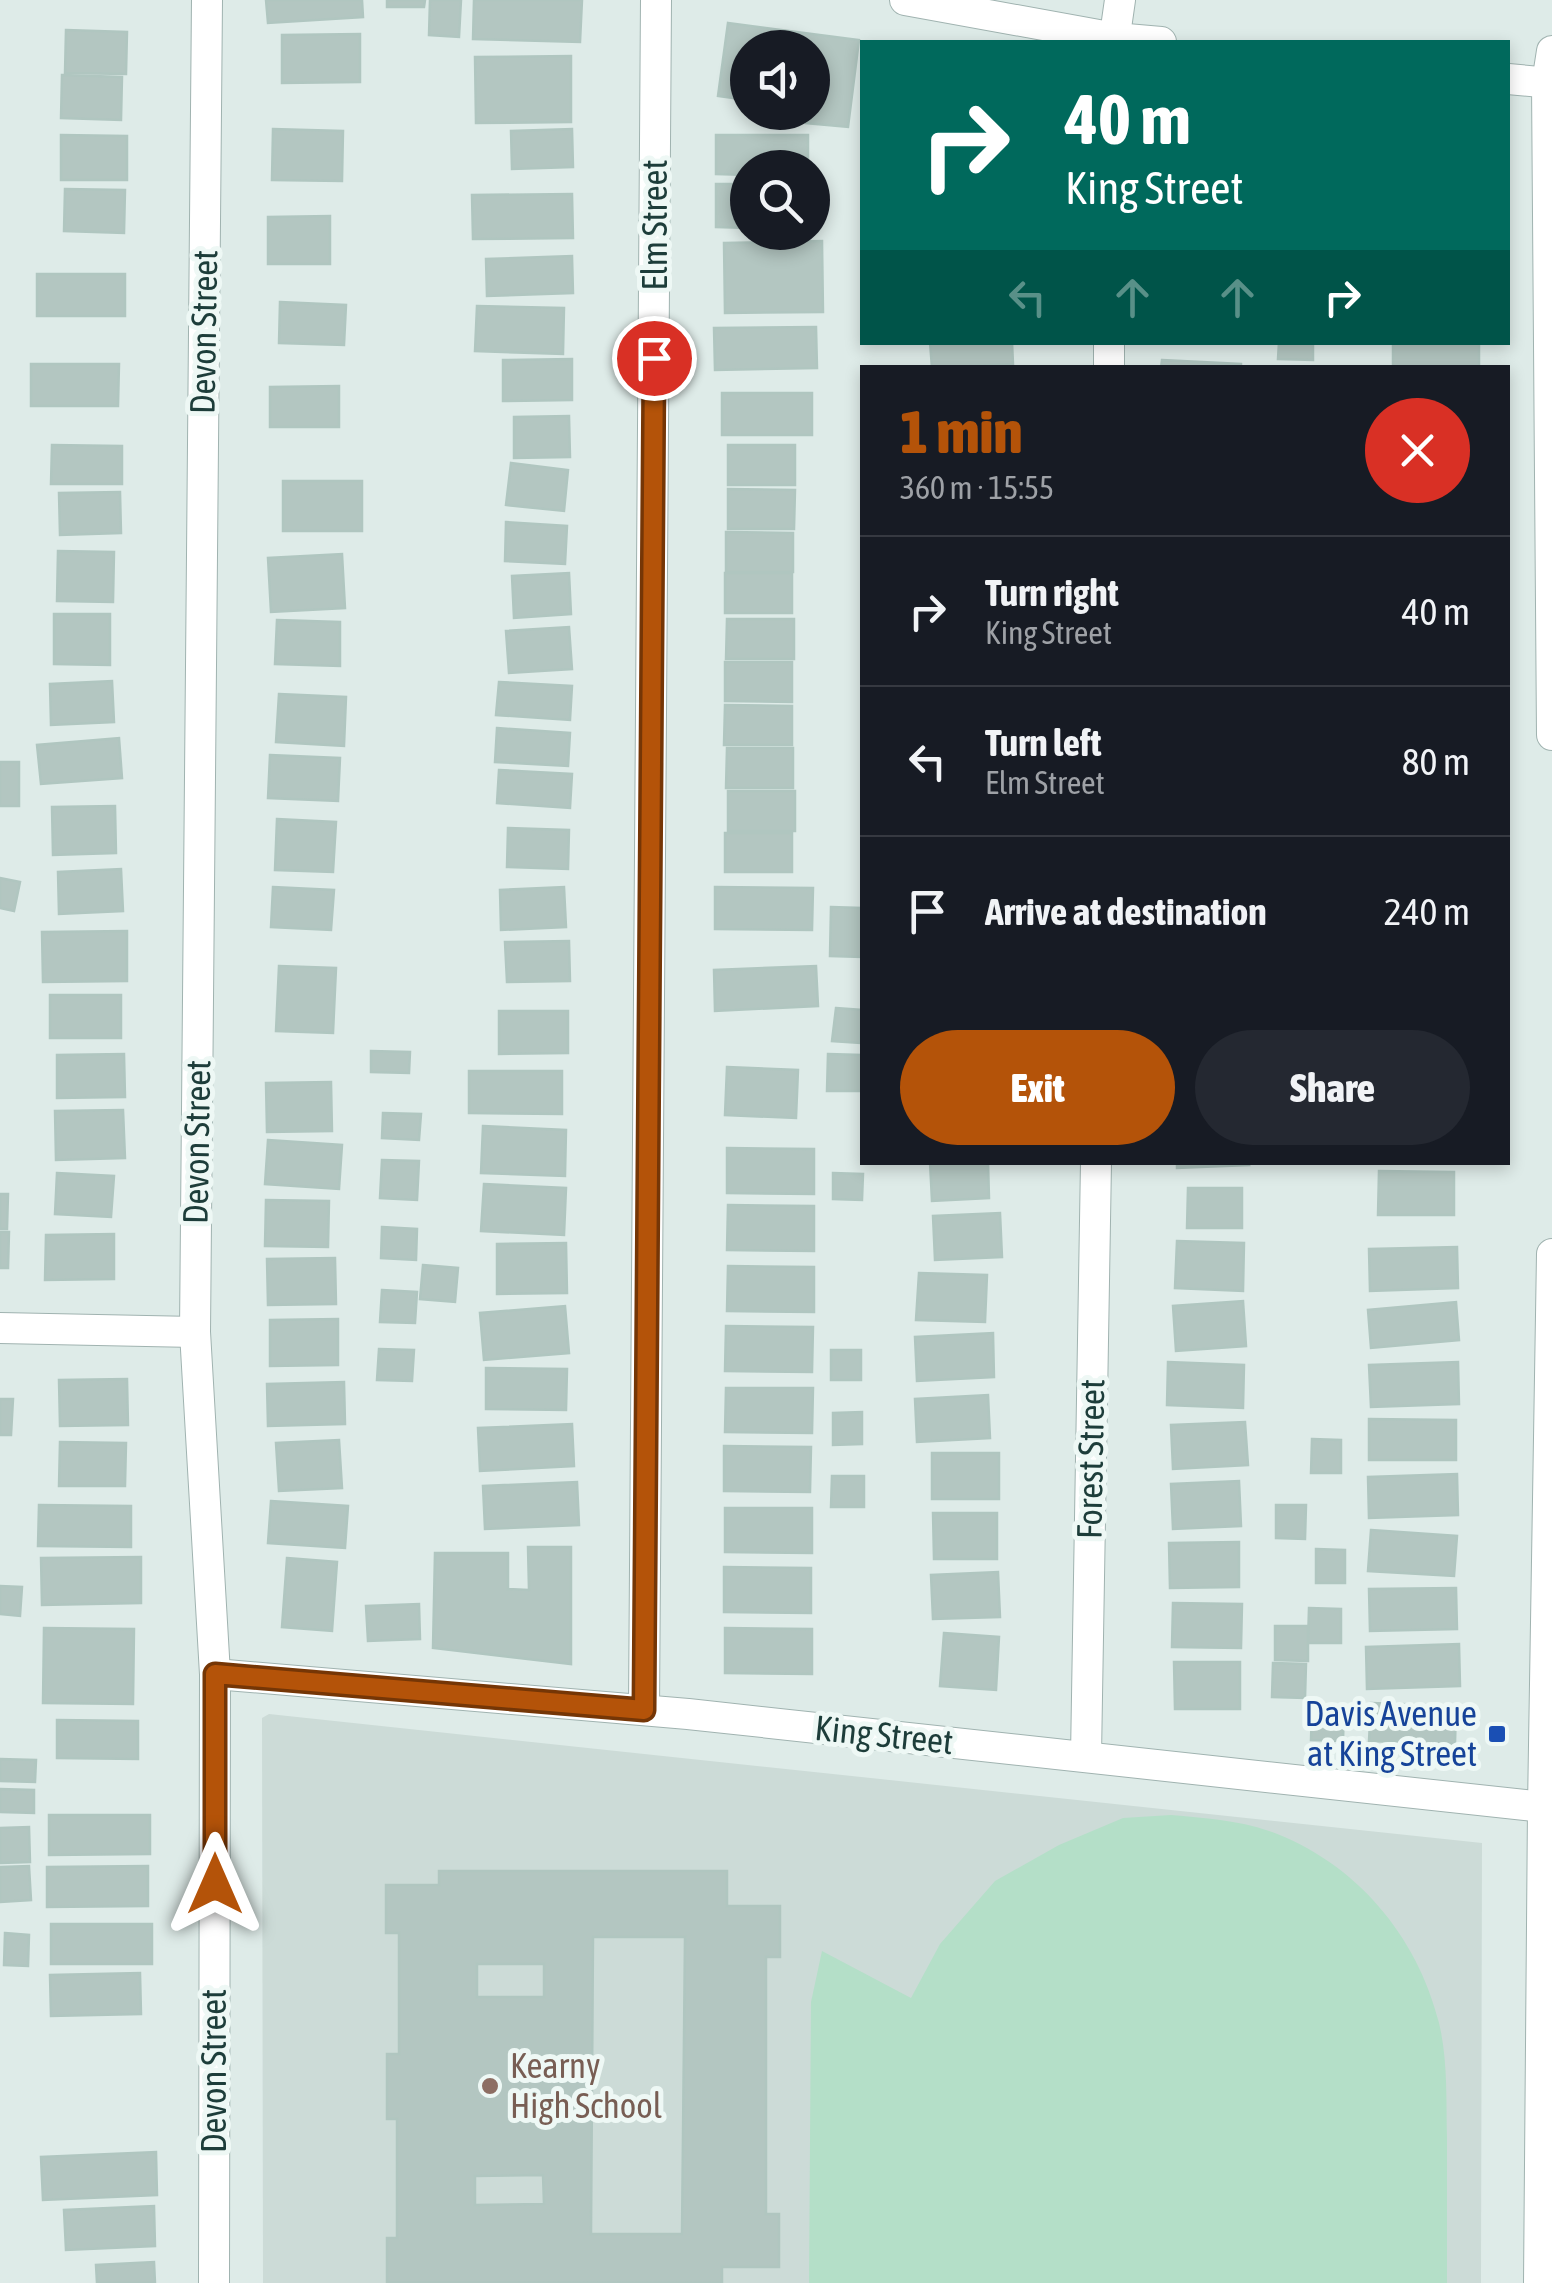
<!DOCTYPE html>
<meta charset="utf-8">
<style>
:root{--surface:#171b24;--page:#242831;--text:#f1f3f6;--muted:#9ea1a6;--line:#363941;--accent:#b45309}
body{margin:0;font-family:"Asap Condensed",sans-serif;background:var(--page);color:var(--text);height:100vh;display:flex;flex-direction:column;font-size:38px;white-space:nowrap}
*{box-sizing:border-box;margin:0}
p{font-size:32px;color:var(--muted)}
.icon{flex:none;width:55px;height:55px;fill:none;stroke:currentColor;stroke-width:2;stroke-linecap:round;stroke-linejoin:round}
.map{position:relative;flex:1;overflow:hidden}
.drawer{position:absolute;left:860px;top:365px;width:650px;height:800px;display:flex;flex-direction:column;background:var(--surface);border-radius:0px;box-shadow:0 5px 15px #0003}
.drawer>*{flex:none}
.hud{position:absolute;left:860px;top:40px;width:650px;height:305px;border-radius:0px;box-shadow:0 5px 15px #0003;background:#00695c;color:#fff;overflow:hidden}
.tools{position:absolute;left:730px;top:30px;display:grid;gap:20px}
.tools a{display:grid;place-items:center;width:100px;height:100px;border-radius:50%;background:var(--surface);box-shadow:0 5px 15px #0003;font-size:50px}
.pin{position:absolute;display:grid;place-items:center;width:85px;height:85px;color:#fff;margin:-42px;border:5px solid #fff;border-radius:50%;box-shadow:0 2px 10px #0007}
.me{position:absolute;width:110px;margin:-55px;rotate:0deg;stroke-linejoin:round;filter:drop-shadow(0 0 8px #0008)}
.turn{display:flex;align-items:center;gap:35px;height:210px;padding:0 40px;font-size:45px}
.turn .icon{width:130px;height:130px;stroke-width:2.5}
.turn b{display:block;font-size:70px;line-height:85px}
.lanes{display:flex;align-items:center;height:95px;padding:0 40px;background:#0003;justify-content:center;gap:50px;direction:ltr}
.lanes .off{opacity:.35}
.round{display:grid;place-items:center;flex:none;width:105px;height:105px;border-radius:52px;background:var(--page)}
.head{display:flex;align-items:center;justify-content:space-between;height:170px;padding:0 40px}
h1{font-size:60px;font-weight:800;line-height:75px;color:var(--accent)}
.action{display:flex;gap:20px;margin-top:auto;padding:20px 40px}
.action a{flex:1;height:115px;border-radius:60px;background:var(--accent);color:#fff;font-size:40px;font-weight:800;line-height:115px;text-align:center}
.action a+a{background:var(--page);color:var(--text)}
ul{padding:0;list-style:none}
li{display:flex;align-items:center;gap:30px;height:150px;padding:0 40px;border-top:2px solid var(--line)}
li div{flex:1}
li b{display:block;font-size:38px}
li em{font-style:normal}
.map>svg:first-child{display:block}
.built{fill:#ccdbd7}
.grass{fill:#b4dfc8}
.building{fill:#b3c6c1;stroke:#b0c6c0;stroke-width:2.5;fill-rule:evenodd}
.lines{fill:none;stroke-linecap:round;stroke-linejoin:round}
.minor-casing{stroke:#a0b3b0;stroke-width:32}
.minor{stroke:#fff;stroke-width:30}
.route-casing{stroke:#753606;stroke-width:25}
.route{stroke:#b45309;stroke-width:18}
.transit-dot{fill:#1a4fb4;stroke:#eef8f5;stroke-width:4}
.education-dot{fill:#8d6e63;stroke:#eef8f5;stroke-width:4}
.labels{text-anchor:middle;stroke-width:10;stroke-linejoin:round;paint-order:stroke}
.street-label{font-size:35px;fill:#1d3d3a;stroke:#eef8f5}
.transit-label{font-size:35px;fill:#164399;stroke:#eef8f5;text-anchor:end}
.education-label{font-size:35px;fill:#785e54;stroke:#eef8f5;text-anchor:start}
</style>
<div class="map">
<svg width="1552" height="2283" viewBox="0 0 1552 2283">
<rect width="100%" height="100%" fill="#deebe8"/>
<polygon class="built" points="269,1714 1482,1843 1481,2283 263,2283 262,1718"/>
<path class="grass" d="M1171,1815C1203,1818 1238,1820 1269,1831C1355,1862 1417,1935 1439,2023C1448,2060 1446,2100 1447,2138C1447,2186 1447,2235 1447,2283H809L811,2002L822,1951L911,1998L940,1944L995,1881L1059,1845L1123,1818Z"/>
<g class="building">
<polygon points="266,0 362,0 363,17 268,23"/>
<polygon points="387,0 425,0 424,7 387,7"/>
<polygon points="430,0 461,0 459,37 429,35"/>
<polygon points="474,0 582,0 580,42 473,39"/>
<polygon points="728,23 859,40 848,127 806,123 807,112 812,112 812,48 748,48 748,100 718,96"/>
<polygon points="66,30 127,32 126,74 65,73"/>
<polygon points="360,34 360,82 282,83 282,35"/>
<polygon points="571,56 571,122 476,123 475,57"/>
<polygon points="62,75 122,77 121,120 61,118"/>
<polygon points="273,129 343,131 342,181 272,180"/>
<polygon points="572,129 573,167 512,169 511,131"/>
<polygon points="61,135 127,136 127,180 61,180"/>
<polygon points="716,135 808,135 808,168 748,168 748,175 716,174"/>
<polygon points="716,184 748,184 748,228 716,227"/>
<polygon points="65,189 125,190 124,233 64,231"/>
<polygon points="572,194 573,238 473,239 472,195"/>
<polygon points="330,216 330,264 268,264 268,217"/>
<polygon points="822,241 823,312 725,313 724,243"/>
<polygon points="572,256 573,293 487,296 486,259"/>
<rect x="37" y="274" width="88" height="42"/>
<polygon points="280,302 346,305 344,345 279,343"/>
<polygon points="477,306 564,308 563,354 475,351"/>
<polygon points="816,327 817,368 715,370 714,328"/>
<polygon points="930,342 1012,342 1013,364 932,368"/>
<polygon points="1279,342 1313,342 1313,360 1278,359"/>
<rect x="1393" y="342" width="86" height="26"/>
<polygon points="572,359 572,400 503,401 503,360"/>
<polygon points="1162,360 1241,364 1241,368 1161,368"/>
<polygon points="31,364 119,364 118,406 31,406"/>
<polygon points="339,386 339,427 270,427 270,387"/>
<rect x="722" y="393" width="90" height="42"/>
<polygon points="569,416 570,457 514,458 514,417"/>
<polygon points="52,445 122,446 122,484 51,484"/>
<rect x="728" y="445" width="67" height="40"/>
<polygon points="511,463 568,470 564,511 506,505"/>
<rect x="283" y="481" width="79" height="50"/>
<polygon points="728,489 795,490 794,529 728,529"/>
<polygon points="120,492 121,533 60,535 59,493"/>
<polygon points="506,522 567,526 565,564 505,561"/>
<polygon points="726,532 793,533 793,572 726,572"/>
<polygon points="58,551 114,552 113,602 57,601"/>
<polygon points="342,554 345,608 271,612 268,558"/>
<polygon points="569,573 571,614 514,618 512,576"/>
<rect x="725" y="573" width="67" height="40"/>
<polygon points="54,614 110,614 110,665 54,664"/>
<polygon points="727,619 794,619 794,659 726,659"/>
<polygon points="277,620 340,622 340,666 275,664"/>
<polygon points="569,627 572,669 509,673 506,631"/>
<polygon points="725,662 792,662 792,702 725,701"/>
<polygon points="112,681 114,722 51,725 50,684"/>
<polygon points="499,682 572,686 570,720 496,715"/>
<polygon points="279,694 346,697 344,746 276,742"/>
<polygon points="725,705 792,706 792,745 724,745"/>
<polygon points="497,728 570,733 568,766 495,762"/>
<polygon points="119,738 122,778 41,784 37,745"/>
<polygon points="727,748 793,748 793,788 726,788"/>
<polygon points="270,755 340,758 338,801 268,798"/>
<rect x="0" y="762" width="19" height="44"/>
<polygon points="499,770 572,774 570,808 497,803"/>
<rect x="728" y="791" width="67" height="40"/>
<polygon points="115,806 116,853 53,855 52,807"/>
<polygon points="277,819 336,822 333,872 275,870"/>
<polygon points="508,828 569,830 568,869 507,867"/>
<rect x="725" y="833" width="67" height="39"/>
<polygon points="121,869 123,911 59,914 58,872"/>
<polygon points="0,878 20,882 14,911 0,908"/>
<polygon points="273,887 334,890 331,930 271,927"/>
<polygon points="564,887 566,927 501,930 500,890"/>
<polygon points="715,887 813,888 812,930 715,929"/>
<polygon points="831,907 862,908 862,957 830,956"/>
<polygon points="127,931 127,981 43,982 42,932"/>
<polygon points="569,941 570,981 507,982 505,942"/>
<polygon points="279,966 336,968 333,1033 276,1031"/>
<polygon points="816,966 818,1006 715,1011 714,970"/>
<rect x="50" y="995" width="71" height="43"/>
<polygon points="836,1008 862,1010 860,1043 832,1041"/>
<polygon points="499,1011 568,1011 568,1053 499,1054"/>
<polygon points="371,1051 410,1052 409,1073 371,1072"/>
<polygon points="124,1054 125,1097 57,1098 57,1055"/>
<polygon points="828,1054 862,1055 862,1091 827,1091"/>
<polygon points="727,1067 798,1070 796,1118 725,1115"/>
<polygon points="469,1071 562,1071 562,1114 469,1113"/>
<polygon points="331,1082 332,1131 267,1132 266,1083"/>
<polygon points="123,1110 125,1158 56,1160 55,1111"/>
<polygon points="383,1113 421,1114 419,1140 382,1138"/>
<polygon points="483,1126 566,1130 565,1176 481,1173"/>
<polygon points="268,1140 342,1145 339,1189 265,1184"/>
<polygon points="727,1148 814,1149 814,1194 727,1193"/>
<polygon points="382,1160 419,1161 417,1200 380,1198"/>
<polygon points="930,1162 988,1162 989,1198 932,1201"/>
<polygon points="1177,1162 1248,1162 1249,1165 1177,1168"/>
<polygon points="1379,1171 1454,1172 1454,1215 1378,1215"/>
<polygon points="57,1173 114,1176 111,1217 55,1214"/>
<polygon points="833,1173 863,1174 862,1200 833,1199"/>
<polygon points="484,1184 566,1188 564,1235 481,1231"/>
<polygon points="1188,1188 1242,1188 1242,1228 1187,1228"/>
<polygon points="0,1194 8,1194 7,1229 0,1229"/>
<polygon points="266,1200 329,1201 328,1247 265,1246"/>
<polygon points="728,1205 814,1206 814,1251 727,1250"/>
<polygon points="1000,1213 1002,1257 935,1260 933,1216"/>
<polygon points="382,1227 417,1229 416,1260 381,1258"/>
<polygon points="0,1232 9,1232 8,1268 0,1268"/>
<polygon points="114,1234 114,1279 45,1280 46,1235"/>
<polygon points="1177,1241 1244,1243 1243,1291 1175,1288"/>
<polygon points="566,1243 567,1293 497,1294 497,1244"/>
<polygon points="1457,1247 1458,1288 1370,1291 1369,1249"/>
<polygon points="335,1258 336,1304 268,1305 267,1259"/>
<polygon points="423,1265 458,1268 455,1302 420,1299"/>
<polygon points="728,1266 814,1267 814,1312 727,1311"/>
<polygon points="919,1273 987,1275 985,1322 916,1320"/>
<polygon points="382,1290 417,1292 415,1323 380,1322"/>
<polygon points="1243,1301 1246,1346 1176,1351 1173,1306"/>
<polygon points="1456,1302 1459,1340 1371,1348 1368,1310"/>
<polygon points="565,1306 569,1353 484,1360 480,1313"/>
<polygon points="338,1319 338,1365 270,1366 270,1320"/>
<polygon points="726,1326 813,1327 812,1372 725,1371"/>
<polygon points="993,1333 994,1377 917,1381 915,1337"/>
<polygon points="379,1349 414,1350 412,1381 377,1380"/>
<rect x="831" y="1350" width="30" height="30"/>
<polygon points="1168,1362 1244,1365 1243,1408 1167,1405"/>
<polygon points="1458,1362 1459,1404 1371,1407 1369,1365"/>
<polygon points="486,1368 567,1369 566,1410 486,1409"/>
<polygon points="127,1379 128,1425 60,1426 59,1380"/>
<polygon points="344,1382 345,1424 268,1426 267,1384"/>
<polygon points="726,1388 813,1388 812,1433 725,1432"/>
<polygon points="988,1395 990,1438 917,1442 915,1399"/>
<polygon points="0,1399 13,1399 11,1435 0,1435"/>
<polygon points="862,1412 862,1444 833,1445 833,1413"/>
<polygon points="1369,1419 1456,1420 1456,1460 1369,1460"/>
<polygon points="1245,1422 1248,1465 1173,1469 1171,1425"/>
<polygon points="572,1424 574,1466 480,1471 478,1428"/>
<polygon points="1312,1439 1341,1440 1341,1473 1311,1473"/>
<polygon points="339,1440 342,1488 279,1491 276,1443"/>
<polygon points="60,1442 126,1443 125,1486 59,1486"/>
<polygon points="724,1446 811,1447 810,1492 724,1491"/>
<rect x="932" y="1453" width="67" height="46"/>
<polygon points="1457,1474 1458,1515 1369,1518 1368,1477"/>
<polygon points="832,1476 864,1476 864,1507 831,1507"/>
<polygon points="1239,1481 1241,1526 1173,1529 1171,1484"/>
<polygon points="577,1482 579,1525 485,1529 483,1486"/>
<polygon points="271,1501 348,1506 345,1548 268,1543"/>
<polygon points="39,1505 131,1506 131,1547 38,1546"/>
<polygon points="1276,1505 1306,1505 1305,1539 1276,1538"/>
<polygon points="725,1508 812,1508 812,1553 725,1552"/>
<polygon points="933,1513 997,1513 997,1559 934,1559"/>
<polygon points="1371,1530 1457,1536 1454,1576 1368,1571"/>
<polygon points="1239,1542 1239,1587 1170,1588 1169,1543"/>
<polygon points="528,1547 571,1547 571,1664 433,1648 435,1553 508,1553 508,1589 529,1590"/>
<polygon points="1316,1549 1345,1550 1345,1583 1316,1583"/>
<polygon points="141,1557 141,1603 42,1605 41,1558"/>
<polygon points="287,1558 337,1562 332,1631 282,1627"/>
<polygon points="724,1567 811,1568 811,1613 724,1612"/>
<polygon points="998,1572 1000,1617 933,1619 931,1575"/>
<polygon points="0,1586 22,1587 20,1616 0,1614"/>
<polygon points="1456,1588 1457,1629 1370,1631 1369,1589"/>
<polygon points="1173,1603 1242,1604 1241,1648 1172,1647"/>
<polygon points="419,1604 420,1639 368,1641 366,1606"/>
<polygon points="1309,1608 1341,1609 1341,1643 1308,1643"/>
<polygon points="1275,1626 1308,1626 1308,1661 1275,1660"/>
<polygon points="44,1628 134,1629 133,1704 43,1703"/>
<polygon points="725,1628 812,1629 812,1674 725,1673"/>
<polygon points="944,1633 999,1637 996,1690 940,1686"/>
<polygon points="1459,1644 1460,1686 1367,1689 1366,1647"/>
<polygon points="1174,1662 1240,1662 1240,1709 1175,1709"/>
<polygon points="1273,1663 1306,1664 1305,1698 1272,1697"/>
<polygon points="1371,1703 1456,1706 1455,1744 1369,1741"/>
<polygon points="1312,1706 1344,1706 1343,1741 1311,1740"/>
<polygon points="57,1720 138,1721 138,1759 57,1758"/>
<polygon points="0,1759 36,1760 35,1782 0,1781"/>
<polygon points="0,1789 34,1790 34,1813 0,1812"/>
<polygon points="49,1815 150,1815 150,1854 49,1855"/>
<polygon points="29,1827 30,1862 0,1863 0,1828"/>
<polygon points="29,1866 31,1900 0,1902 0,1867"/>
<polygon points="148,1866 148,1906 47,1907 47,1867"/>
<path d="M439,1871H727V1906H780V1957H766V2214H779V2267H722V2283L387,2282V2238H397V2119H387V2054H399V1933H386V1885H439ZM593,1937H685L682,2234H591ZM477,1964H544V1997H477ZM543,2175L544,2204L475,2205V2176Z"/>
<rect x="51" y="1924" width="101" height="40"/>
<polygon points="5,1933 29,1935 28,1966 4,1965"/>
<polygon points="140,1973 141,2014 51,2016 50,1975"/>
<polygon points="156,2152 157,2195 43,2200 41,2157"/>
<polygon points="154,2206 155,2246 66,2250 64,2210"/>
<polygon points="154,2262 155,2283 97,2283 96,2265"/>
</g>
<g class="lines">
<defs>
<g id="minor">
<polyline points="207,0 195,1332 215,1674 214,2283"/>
<polyline points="905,0 1115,38 1161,42"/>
<polyline points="1114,42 1120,0"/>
<polyline points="1552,51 1547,83 1552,735"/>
<polyline points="1508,79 1552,83"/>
<polyline points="1109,368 1109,342"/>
<polyline points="0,1328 195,1332"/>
<polyline points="215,1674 688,1714 1552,1808"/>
<polyline points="644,1710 656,0"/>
<polyline points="1086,1756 1096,1162"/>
<polyline points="1539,2283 1543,1807 1552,1254"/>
</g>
</defs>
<use href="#minor" class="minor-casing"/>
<use href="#minor" class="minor"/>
</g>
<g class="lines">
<defs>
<polyline id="route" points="215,1884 215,1674 644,1710 654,358"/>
</defs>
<use href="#route" class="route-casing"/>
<use href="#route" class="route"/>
</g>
<rect class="transit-dot" x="1487" y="1724" width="20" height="20" rx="5"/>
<circle class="education-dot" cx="490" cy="2086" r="10"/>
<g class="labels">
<g class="street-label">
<text transform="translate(655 225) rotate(-90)" y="12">Elm Street</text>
<text transform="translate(204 332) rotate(-89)" y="12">Devon Street</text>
<text transform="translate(197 1142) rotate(-89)" y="12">Devon Street</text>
<text transform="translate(1091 1459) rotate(-89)" y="12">Forest Street</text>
<text transform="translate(884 1735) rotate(6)" y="12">King Street</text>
<text transform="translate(214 2071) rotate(-90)" y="12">Devon Street</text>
</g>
<g class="transit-label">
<text x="1477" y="1726">Davis Avenue<tspan x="1477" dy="40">at King Street</tspan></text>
</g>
<g class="education-label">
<text x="510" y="2078">Kearny<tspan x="510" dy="40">High School</tspan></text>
</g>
</g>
</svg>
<div class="tools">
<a><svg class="icon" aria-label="sound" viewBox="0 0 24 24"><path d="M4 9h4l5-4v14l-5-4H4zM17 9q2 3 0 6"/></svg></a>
<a><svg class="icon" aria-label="search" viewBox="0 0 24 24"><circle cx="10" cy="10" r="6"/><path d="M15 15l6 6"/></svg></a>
</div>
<div class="pin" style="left:654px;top:358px;background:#d93025"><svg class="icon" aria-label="arrive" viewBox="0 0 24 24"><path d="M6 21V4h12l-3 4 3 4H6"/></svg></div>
<svg class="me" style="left:215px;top:1884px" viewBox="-20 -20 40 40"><path d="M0-17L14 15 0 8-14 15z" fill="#b45309" stroke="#fff" stroke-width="4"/></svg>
<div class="hud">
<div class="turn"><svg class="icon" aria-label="right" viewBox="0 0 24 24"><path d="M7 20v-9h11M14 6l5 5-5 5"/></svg><div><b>40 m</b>King Street</div></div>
<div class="lanes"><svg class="icon off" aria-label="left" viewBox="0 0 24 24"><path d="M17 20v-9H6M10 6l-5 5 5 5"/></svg><svg class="icon off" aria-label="ahead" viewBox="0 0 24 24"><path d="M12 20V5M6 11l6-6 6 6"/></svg><svg class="icon off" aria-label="ahead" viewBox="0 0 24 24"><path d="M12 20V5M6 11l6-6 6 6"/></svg><svg class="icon" aria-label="right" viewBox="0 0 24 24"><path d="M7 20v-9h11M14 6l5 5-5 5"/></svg></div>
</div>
<section class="drawer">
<div class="head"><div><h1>1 min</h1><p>360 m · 15:55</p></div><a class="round" style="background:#d93025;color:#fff"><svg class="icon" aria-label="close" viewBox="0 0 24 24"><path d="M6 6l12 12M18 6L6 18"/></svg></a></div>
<ul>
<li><svg class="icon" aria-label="right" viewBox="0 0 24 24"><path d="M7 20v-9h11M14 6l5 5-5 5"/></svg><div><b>Turn right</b><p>King Street</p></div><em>40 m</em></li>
<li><svg class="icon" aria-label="left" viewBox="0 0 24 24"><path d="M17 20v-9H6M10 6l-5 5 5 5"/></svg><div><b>Turn left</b><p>Elm Street</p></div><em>80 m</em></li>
<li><svg class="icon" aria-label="arrive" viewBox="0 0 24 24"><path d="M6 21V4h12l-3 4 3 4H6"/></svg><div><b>Arrive at destination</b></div><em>240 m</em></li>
</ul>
<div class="action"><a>Exit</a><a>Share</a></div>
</section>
</div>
